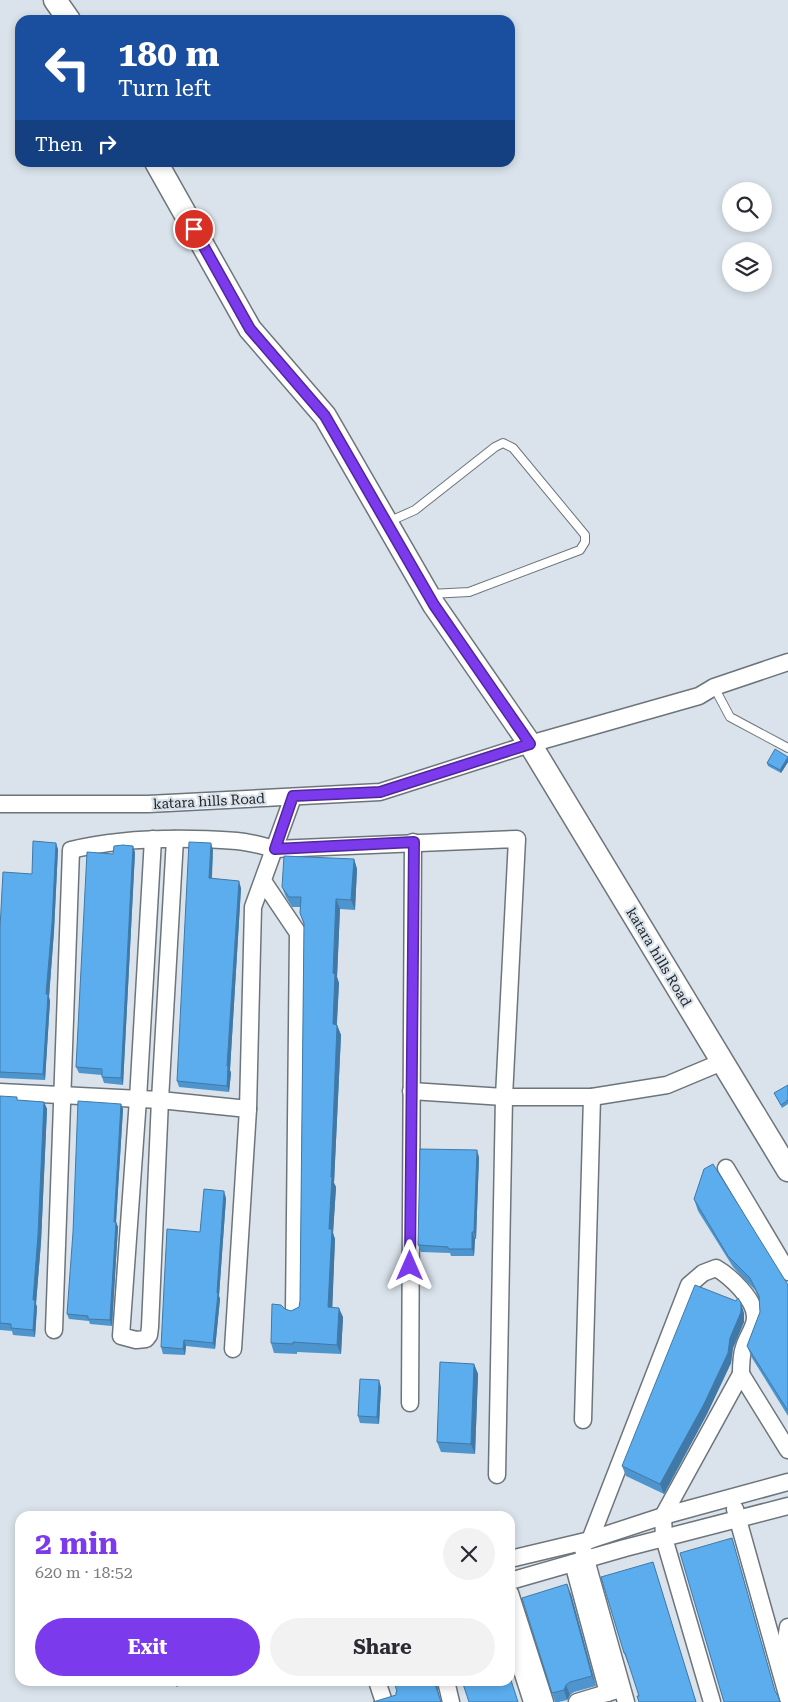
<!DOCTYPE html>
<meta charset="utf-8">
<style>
:root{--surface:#fff;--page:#f2f2f3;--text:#2b2b33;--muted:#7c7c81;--accent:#7c3aed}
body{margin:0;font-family:"Roboto Serif",serif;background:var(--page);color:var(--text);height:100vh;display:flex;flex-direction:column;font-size:19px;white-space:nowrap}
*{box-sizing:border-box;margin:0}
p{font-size:16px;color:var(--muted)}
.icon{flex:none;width:28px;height:28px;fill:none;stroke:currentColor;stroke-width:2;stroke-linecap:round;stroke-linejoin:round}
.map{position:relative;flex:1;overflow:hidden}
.drawer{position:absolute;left:15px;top:1511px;width:500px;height:175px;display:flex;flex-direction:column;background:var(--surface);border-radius:15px;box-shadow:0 2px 8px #0003}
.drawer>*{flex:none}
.banner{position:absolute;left:15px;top:15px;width:500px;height:152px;border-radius:15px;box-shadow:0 2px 8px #0003;background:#1a4fa0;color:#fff;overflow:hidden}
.buttons{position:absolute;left:722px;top:182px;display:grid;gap:10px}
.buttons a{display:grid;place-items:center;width:50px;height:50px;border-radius:50%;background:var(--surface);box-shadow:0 2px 8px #0003;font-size:25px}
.pin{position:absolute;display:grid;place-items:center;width:42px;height:42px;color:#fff;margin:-21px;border:2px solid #fff;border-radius:50%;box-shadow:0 1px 5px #0007}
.me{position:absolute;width:55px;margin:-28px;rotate:0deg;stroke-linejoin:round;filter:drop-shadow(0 0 4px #0008)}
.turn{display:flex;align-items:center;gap:18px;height:105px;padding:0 20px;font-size:22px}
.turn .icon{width:65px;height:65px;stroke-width:2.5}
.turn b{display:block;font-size:35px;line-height:42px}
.then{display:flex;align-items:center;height:48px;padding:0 20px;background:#0003;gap:10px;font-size:19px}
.round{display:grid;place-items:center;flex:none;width:52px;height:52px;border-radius:26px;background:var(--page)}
.headline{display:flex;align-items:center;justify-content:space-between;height:85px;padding:0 20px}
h1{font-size:30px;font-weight:700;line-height:38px;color:var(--accent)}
.primary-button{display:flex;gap:10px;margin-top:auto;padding:10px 20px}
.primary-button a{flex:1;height:58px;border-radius:30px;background:var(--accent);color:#fff;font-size:20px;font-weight:700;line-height:58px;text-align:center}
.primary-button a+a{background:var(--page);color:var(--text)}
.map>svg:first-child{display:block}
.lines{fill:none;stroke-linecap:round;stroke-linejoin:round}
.lane-casing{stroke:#6d757b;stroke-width:10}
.street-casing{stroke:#6d757b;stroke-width:19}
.secondary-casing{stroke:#6d757b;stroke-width:25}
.lane{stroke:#fff;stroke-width:8}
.street{stroke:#fff;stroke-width:16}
.secondary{stroke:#fff;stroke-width:22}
.wall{fill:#4e95cd}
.shaded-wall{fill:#4079a7}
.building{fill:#5badee;stroke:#4079a7}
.route-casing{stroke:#51269a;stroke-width:12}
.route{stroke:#7c3aed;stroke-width:9}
.labels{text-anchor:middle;stroke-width:4.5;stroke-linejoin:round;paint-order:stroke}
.street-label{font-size:14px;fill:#232629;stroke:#dae3eb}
</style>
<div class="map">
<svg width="788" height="1702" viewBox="0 0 788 1702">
<rect width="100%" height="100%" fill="#dae3eb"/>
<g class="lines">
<defs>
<g id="lane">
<polyline points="388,522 415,510 495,447 503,443 513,448 585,535 585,542 580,550 469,592 430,594"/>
<polyline points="714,687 730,717 788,748"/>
</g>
<g id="street">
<polyline points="0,804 148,804 380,792 530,744 699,696 714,687 788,662"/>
<polyline points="153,839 138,1099 121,1336 136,1340 146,1339 149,1335 150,1327 160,1100 175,839"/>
<polyline points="263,881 298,933 294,1311"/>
<polyline points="411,1091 504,1097 592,1097 583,1420"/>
<polyline points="0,1092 160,1100 248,1109"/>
<polyline points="592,1097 667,1085 722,1062"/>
<polyline points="726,1168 788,1272"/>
<path d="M54,1330L71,850C124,837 183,837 237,841C250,842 263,846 275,849L517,839L504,1097L497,1475"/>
<polyline points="233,1349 248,1109 253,907 293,797"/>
<polyline points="410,1403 413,842"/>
<polyline points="735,1509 788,1698"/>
<path d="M590,1540L689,1285L703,1273L716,1268C730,1276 756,1300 755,1318C755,1327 747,1337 744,1347C741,1355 741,1365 741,1374"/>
<polyline points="583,1549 626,1702"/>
<polyline points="510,1559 590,1540 663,1516 788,1482"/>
<polyline points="573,1563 608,1693"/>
<polyline points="510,1581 625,1548 788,1506"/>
<polyline points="510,1593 545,1702"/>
<polyline points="510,1633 532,1702"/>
<polyline points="782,1667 788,1627"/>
<polyline points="377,1681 384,1702"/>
<polyline points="446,1681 451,1702"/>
<polyline points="577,1702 617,1690"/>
<polyline points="712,1702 664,1538 663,1516 741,1374 788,1450"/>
</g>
<g id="secondary">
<polyline points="55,0 69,20"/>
<polyline points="156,162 250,329 325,416 434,605 530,744 788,1170"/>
</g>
</defs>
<use href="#lane" class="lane-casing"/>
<use href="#street" class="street-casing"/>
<use href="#secondary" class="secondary-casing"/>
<use href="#lane" class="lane"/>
<use href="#street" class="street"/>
<use href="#secondary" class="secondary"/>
</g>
<g class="wall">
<polygon points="788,757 788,762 781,773 768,766 767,763"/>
<polygon points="58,849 54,931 49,997 50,1001 45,1080 0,1078 0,928 32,874"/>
<polygon points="213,850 212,879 241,888 230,1070 231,1073 229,1092 179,1087 177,1081"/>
<polygon points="135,852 123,1085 104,1083 102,1077 102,1075 79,1073 76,1067 113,854"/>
<polygon points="354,859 357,869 355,910 340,909 337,977 339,983 337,1025 341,1035 334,1183 336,1187 333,1233 335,1239 332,1307 343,1317 341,1354 297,1352 297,1354 274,1353 271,1343 285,1309 291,1311 299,1307 300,1301 304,925 300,913 300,907 292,907 286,897 282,887"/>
<polygon points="788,1085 788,1104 782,1108 774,1093"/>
<polygon points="0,1096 18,1100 44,1102 47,1109 41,1242 36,1304 37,1307 35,1337 13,1335 12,1331 0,1330"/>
<polygon points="121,1104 123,1109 116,1222 118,1227 112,1326 90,1324 89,1321 69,1319 67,1314"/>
<polygon points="479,1157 476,1239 475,1239 474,1256 451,1256 450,1253 421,1252 418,1245"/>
<polygon points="226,1198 219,1296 220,1299 215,1349 186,1346 185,1355 163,1354 161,1347 200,1232"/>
<polygon points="694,1199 788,1285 788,1416 752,1358 747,1346 760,1312 759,1299 755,1290 733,1267 698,1211"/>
<polygon points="744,1313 744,1322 733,1348 731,1363 707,1414 664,1494 626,1476 622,1466"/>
<polygon points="474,1364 478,1374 475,1454 441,1452 437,1442"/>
<polygon points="381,1387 379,1424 360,1423 358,1416"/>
<polygon points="653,1562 656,1573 696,1702 639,1702 639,1696 629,1663 628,1663 624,1653"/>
<polygon points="571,1594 596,1686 574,1692 570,1695 567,1700 559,1702 555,1702 552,1693"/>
<polygon points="171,1681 182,1681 177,1687"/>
<polygon points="456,1681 510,1681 462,1683 457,1684"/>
</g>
<g class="shaded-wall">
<polygon points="788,757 788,762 781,773 780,770"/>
<polygon points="56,843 58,849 54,931 49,997 50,1001 45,1080 43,1074 46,994"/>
<polygon points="211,843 213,850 211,885 209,878"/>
<polygon points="133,846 135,852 123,1085 121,1078"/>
<polygon points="354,859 357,869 355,910 351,900"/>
<polygon points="239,881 241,888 230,1070 231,1073 229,1092 227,1086 227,1066"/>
<polygon points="336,899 340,909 337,977 339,983 336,1034 333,1024 333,973"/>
<polygon points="337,1025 341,1035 334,1183 336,1187 333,1233 335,1239 332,1317 328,1307 329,1229"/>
<polygon points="44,1102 47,1109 41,1242 36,1304 37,1307 35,1337 33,1330 33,1300"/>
<polygon points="121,1104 123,1109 116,1222 118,1227 112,1326 110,1320 114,1222"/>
<polygon points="477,1150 479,1157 476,1239 474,1232"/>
<polygon points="224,1191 226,1198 219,1296 220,1299 215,1349 213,1343"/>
<polygon points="472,1232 475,1239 474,1256 472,1249"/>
<polygon points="741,1303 744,1313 744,1322 733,1348 731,1363 707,1414 664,1494 660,1484"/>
<polygon points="339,1308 343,1317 341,1354 337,1345"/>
<polygon points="184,1340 186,1346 185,1355 183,1349"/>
<polygon points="474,1364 478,1374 475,1454 471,1444"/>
<polygon points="379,1380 381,1387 379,1424 377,1417"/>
<polygon points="732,1538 735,1548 778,1701 775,1691"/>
<polygon points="653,1562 656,1573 696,1702"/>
<polygon points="567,1584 571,1594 596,1686 592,1676"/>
<polygon points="175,1681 182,1681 177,1687"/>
<polygon points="434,1681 437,1681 438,1690 441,1702"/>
<polygon points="566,1685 570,1695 567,1700 564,1690"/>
</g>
<g class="building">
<polygon points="775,749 788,757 780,770 767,763"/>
<polygon points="33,841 56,843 52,924 46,994 48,994 43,1074 0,1072 0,928 3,872 32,874"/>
<polygon points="189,842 211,843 209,878 239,881 227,1066 228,1066 227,1086 177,1081"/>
<polygon points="123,845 133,846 121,1078 102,1077 102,1069 76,1067 87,852 113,854 114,846"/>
<polygon points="284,856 354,859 351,900 336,899 333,973 335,974 333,1024 337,1025 331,1177 332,1177 329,1229 332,1229 328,1307 339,1308 337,1345 293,1342 293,1344 271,1343 272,1304 281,1305 285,1309 291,1311 299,1307 300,1301 304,923 300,913 301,897 289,897 282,887"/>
<polygon points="788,1085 788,1100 781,1105 774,1093"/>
<polygon points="0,1096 17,1097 17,1100 44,1102 38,1235 33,1300 35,1300 33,1330 11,1328 11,1324 0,1323"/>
<polygon points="78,1101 121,1104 114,1222 116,1222 110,1320 88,1319 88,1316 67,1314 73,1232"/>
<polygon points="420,1149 477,1150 474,1232 472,1232 472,1249 448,1249 448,1247 418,1245"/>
<polygon points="713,1164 788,1285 788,1411 747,1346 760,1312 759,1296 750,1278 728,1256 694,1199 704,1169"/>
<polygon points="204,1189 224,1191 217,1293 218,1293 213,1343 184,1340 183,1349 161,1347 167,1229 200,1232"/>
<polygon points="695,1285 736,1301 738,1298 741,1303 741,1312 730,1338 728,1353 704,1404 660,1484 622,1466"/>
<polygon points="440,1362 474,1364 471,1444 437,1442"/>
<polygon points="360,1379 379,1380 377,1417 358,1416"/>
<polygon points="732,1538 775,1691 778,1696 780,1702 724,1702 680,1553"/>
<polygon points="653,1562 696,1702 639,1702 637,1696 639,1696 625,1653 624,1653 601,1577"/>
<polygon points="567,1584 592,1676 570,1682 566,1685 564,1690 552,1693 522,1598"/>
<polygon points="510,1677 518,1702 469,1702 462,1681 510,1681"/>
<polygon points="394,1681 434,1681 441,1702 373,1702 396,1695 396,1692 397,1692"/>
</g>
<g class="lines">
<defs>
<polyline id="route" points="194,229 250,329 325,416 434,605 530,744 380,792 293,796 275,849 414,842 410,1266"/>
</defs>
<use href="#route" class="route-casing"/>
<use href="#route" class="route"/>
</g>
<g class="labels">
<g class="street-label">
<text transform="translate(209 801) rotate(-3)" y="5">katara hills Road</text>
<text transform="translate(659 957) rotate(59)" y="5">katara hills Road</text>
</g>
</g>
</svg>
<div class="buttons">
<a><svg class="icon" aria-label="search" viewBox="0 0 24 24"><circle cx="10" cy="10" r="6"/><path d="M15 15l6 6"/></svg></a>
<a><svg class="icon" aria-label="layers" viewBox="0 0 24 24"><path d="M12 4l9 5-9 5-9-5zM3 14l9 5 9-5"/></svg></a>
</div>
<div class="pin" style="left:194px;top:229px;background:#d93025"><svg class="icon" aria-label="arrive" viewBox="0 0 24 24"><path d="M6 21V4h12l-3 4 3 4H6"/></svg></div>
<svg class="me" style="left:410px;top:1266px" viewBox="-20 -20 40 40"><path d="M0-17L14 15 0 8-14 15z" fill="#7c3aed" stroke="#fff" stroke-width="4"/></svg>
<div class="banner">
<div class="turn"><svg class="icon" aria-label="left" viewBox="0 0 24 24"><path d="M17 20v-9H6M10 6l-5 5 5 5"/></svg><div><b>180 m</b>Turn left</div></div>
<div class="then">Then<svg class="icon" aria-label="right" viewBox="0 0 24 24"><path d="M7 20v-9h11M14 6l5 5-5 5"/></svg></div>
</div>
<section class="drawer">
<div class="headline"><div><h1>2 min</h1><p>620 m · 18:52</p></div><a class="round"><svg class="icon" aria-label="close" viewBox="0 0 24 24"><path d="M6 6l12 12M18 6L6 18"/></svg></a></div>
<div class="primary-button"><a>Exit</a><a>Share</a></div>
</section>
</div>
